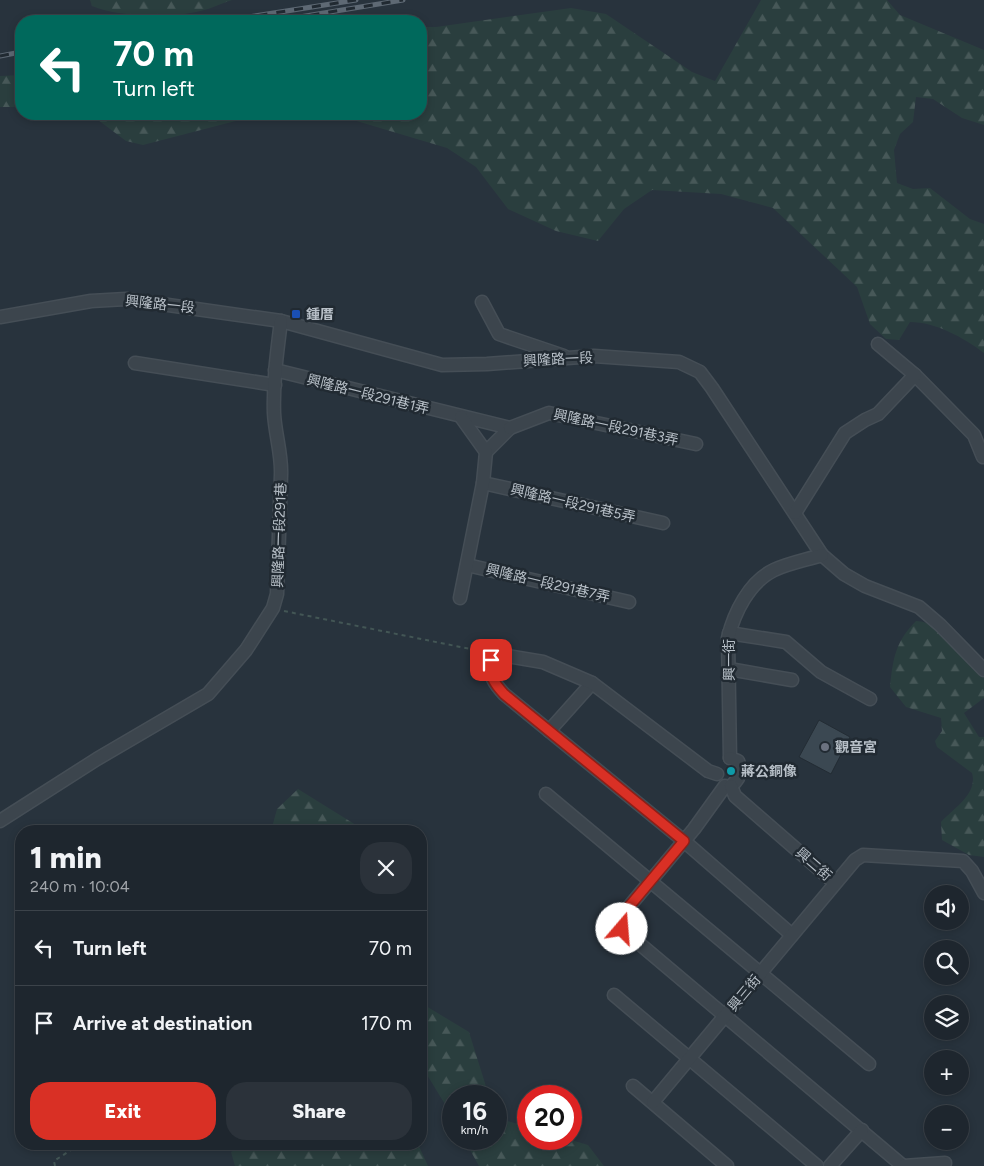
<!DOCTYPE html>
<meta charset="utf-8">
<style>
:root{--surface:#1e262e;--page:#2b323a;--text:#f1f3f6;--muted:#a1a5aa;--line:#3c434a;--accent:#d93025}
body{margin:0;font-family:Figtree,"Noto Sans TC",sans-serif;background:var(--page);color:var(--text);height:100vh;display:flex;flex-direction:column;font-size:19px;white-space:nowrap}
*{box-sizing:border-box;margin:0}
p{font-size:16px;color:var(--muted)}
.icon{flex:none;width:28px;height:28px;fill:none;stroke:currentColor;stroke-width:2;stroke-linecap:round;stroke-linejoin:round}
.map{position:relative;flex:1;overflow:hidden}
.side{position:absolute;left:15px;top:825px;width:412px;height:325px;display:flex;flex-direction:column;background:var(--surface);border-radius:20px;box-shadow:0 2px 8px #0003,0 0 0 1px var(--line)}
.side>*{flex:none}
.guide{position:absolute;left:15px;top:15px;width:412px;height:105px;border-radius:20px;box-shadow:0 2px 8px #0003,0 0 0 1px var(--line);background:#00695c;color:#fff;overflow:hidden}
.buttons{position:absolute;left:924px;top:885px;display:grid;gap:10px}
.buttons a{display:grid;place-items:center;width:45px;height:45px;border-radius:50%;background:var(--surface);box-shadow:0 2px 8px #0003,0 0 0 1px var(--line);font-size:25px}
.speed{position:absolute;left:442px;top:1085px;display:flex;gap:10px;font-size:25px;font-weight:700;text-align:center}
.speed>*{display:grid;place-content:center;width:65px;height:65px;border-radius:50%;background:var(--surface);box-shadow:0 2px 8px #0003,0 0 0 1px var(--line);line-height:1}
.speed small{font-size:12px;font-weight:400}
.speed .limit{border:8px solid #d22;background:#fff;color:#111}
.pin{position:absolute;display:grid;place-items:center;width:42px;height:42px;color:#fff;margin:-21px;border-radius:10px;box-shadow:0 2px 8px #0006}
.me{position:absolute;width:55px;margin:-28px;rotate:18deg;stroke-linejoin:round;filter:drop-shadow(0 0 4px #0008)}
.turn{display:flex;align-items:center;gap:18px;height:105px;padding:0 15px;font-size:22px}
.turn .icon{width:65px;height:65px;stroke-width:2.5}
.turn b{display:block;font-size:35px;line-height:42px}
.round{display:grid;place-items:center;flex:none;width:52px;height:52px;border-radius:20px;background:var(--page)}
.summary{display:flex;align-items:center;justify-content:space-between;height:85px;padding:0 15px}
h1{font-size:30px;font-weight:800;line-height:38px}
.cta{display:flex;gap:10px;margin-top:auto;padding:10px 15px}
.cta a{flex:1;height:58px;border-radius:20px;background:var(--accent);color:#fff;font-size:20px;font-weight:800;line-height:58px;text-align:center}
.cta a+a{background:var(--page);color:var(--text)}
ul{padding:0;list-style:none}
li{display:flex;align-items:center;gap:15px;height:75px;padding:0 15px;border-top:1px solid var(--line)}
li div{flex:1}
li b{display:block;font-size:19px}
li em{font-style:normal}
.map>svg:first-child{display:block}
.forest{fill:url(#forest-firs)}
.building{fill:#3b4852;stroke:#232c34}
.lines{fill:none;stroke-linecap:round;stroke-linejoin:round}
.minor-casing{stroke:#454e56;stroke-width:15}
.path{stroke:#435655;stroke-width:2;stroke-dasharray:4 4;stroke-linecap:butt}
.minor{stroke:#3c454d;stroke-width:12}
.rail-casing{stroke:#5e6974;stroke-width:5}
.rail{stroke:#212a32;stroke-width:3;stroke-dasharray:9;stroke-linecap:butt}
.route-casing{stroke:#8d1f18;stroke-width:12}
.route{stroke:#d93025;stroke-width:9}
.transit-dot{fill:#1a4fb4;stroke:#212a32;stroke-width:2}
.worship-dot{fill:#6b7280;stroke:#212a32;stroke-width:2}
.culture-dot{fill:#0f9aa8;stroke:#212a32;stroke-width:2}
.labels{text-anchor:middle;stroke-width:5;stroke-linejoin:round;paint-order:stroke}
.street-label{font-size:14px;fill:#b8c0c8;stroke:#212a32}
.poi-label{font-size:14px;font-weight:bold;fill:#b8c0c8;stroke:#212a32;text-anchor:start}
</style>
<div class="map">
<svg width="984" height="1166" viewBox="0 0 984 1166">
<defs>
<pattern id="forest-firs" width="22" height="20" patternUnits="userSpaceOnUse" patternTransform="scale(1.25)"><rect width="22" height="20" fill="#2a3e3e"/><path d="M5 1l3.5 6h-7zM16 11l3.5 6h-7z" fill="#475858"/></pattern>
</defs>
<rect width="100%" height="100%" fill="#28333d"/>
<g class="forest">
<path d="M90,0H232C220,4 208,10 196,12C168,18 117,17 92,6Z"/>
<path d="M761,0H887L900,15L984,50V125L962,118L933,99L916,97L913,122L900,134L894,150L897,183L913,189L930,188L970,219L984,224V353C964,338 936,322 910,322L899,340L886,339L870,324L857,287L773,208L721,194L652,190L624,209L598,241L556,231L508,209L476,167L447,148L333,114H421V27H436L571,8L606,14L692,72L715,81Z"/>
<polygon points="21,75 21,107 0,107 0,76"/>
<polygon points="69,114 303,114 259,115 143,145 126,141 98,120"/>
<path d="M916,621C945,622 967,658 984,678V698L964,713L979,737H984V857L969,855L942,840L941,822C954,808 978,794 972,773L937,747L935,741L942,731L941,718L906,707L890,687C893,659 895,642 916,621Z"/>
<polygon points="298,789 364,830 365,831 271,831 277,809"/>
<polygon points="421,1003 469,1032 489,1096 454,1096 454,1119 421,1065"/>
<polygon points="496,1118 529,1127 529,1139 568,1139 588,1145 604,1166 479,1166 464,1139 496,1139"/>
<polygon points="245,1144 418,1144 428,1166 235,1166 231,1152"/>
</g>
<polygon class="building" points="819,720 850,737 831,774 799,757"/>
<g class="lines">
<defs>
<g id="minor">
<polyline points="482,302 499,334 564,356"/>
<polyline points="0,317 91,301 126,299 281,321 442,365 487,364 594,356 679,362 700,372 712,388 822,555 844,574 865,586 919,607 940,625 984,670"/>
<polyline points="135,363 275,385"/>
<polyline points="275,370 510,428 486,452"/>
<polyline points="915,375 974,435 983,457"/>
<polyline points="510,428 549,413 696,444"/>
<polyline points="483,483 663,523"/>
<polyline points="795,513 845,433 865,420 878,414 915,375 878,344"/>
<polyline points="467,565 629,602"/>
<polyline points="460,598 483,483 486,452 461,417"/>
<polyline points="729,633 786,642 821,672 870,699"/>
<polyline points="729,669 792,680"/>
<polyline points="549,731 592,683"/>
<path d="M730,758L728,638C734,613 749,582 774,570C789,563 806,560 822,555"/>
<path d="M730,758L738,761C742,771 740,779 731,786"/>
<path d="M717,774L708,771L592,683L543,662L501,655L491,661C489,676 494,683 504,694L684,841L792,935"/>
<polyline points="725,786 694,829 622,915 622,929 903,1166"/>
<polyline points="731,786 735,796 835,883"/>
<polyline points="546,794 869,1064"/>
<path d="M0,821L97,759L208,694L246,650L273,608L277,594L281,475C282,454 275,434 274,413C273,382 277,352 281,321"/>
<polyline points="614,995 817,1166"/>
<polyline points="633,1086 727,1166"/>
<polyline points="653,1102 855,860 863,855 963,861 972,871 984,893"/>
<polyline points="830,1166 862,1130"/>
<polyline points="904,1166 945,1163"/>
</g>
</defs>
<use href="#minor" class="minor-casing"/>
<g class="path">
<polyline points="284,611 485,652"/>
<polyline points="55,1166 54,1161 77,1146 76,1144"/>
</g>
<use href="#minor" class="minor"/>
<defs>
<g id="rail">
<polyline points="223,21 356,0"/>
<polyline points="275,21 403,0"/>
<polyline points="0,56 21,52"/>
</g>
</defs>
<use href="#rail" class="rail-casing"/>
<use href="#rail" class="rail"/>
</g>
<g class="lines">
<defs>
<path id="route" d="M491,660C489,676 494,683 504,694L684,841L622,915V929"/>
</defs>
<use href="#route" class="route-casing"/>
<use href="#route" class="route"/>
</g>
<rect class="transit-dot" x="291" y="309" width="10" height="10" rx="2.5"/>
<circle class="worship-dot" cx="825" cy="747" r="5"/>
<circle class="culture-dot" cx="731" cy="771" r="5"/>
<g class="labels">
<g class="street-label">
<text transform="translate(160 304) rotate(6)" y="5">興隆路一段</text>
<text transform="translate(558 359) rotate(-3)" y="5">興隆路一段</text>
<text transform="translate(368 394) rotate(14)" y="5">興隆路一段291巷1弄</text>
<text transform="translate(616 427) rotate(12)" y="5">興隆路一段291巷3弄</text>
<text transform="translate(573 503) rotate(13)" y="5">興隆路一段291巷5弄</text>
<text transform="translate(279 535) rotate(-88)" y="5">興隆路一段291巷</text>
<text transform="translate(548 583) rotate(13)" y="5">興隆路一段291巷7弄</text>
<text transform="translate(729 660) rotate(-90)" y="5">興一街</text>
<text transform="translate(814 864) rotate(41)" y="5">興二街</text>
<text transform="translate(744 993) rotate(-50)" y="5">興三街</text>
</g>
<g class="poi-label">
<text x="306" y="319">鍾厝</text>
<text x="835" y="752">觀音宮</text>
<text x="741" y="776">蔣公銅像</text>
</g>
</g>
</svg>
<div class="buttons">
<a><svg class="icon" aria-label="sound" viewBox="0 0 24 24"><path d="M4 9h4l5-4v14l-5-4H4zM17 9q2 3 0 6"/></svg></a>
<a><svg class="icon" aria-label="search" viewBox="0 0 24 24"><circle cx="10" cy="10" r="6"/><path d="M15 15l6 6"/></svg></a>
<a><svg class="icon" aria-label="layers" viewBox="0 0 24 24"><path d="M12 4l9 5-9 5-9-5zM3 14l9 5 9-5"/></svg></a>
<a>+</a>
<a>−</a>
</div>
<div class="speed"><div>16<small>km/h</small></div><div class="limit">20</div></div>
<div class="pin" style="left:491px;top:660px;background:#d93025"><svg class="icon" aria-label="arrive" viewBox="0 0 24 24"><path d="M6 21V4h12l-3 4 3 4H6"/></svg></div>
<svg class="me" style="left:622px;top:929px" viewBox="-20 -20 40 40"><circle r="19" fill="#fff"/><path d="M0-13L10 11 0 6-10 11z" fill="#d93025"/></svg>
<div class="guide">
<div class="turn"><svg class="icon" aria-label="left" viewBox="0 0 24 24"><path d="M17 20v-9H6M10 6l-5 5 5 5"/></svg><div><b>70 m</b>Turn left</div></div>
</div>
<section class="side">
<div class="summary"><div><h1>1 min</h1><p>240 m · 10:04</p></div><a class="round"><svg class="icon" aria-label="close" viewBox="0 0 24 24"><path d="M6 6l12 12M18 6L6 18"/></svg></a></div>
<ul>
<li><svg class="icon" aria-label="left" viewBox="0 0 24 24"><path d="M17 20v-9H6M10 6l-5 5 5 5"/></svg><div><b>Turn left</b></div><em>70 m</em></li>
<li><svg class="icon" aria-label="arrive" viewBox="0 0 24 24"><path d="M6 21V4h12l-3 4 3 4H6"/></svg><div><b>Arrive at destination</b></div><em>170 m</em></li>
</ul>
<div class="cta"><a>Exit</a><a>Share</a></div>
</section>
</div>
